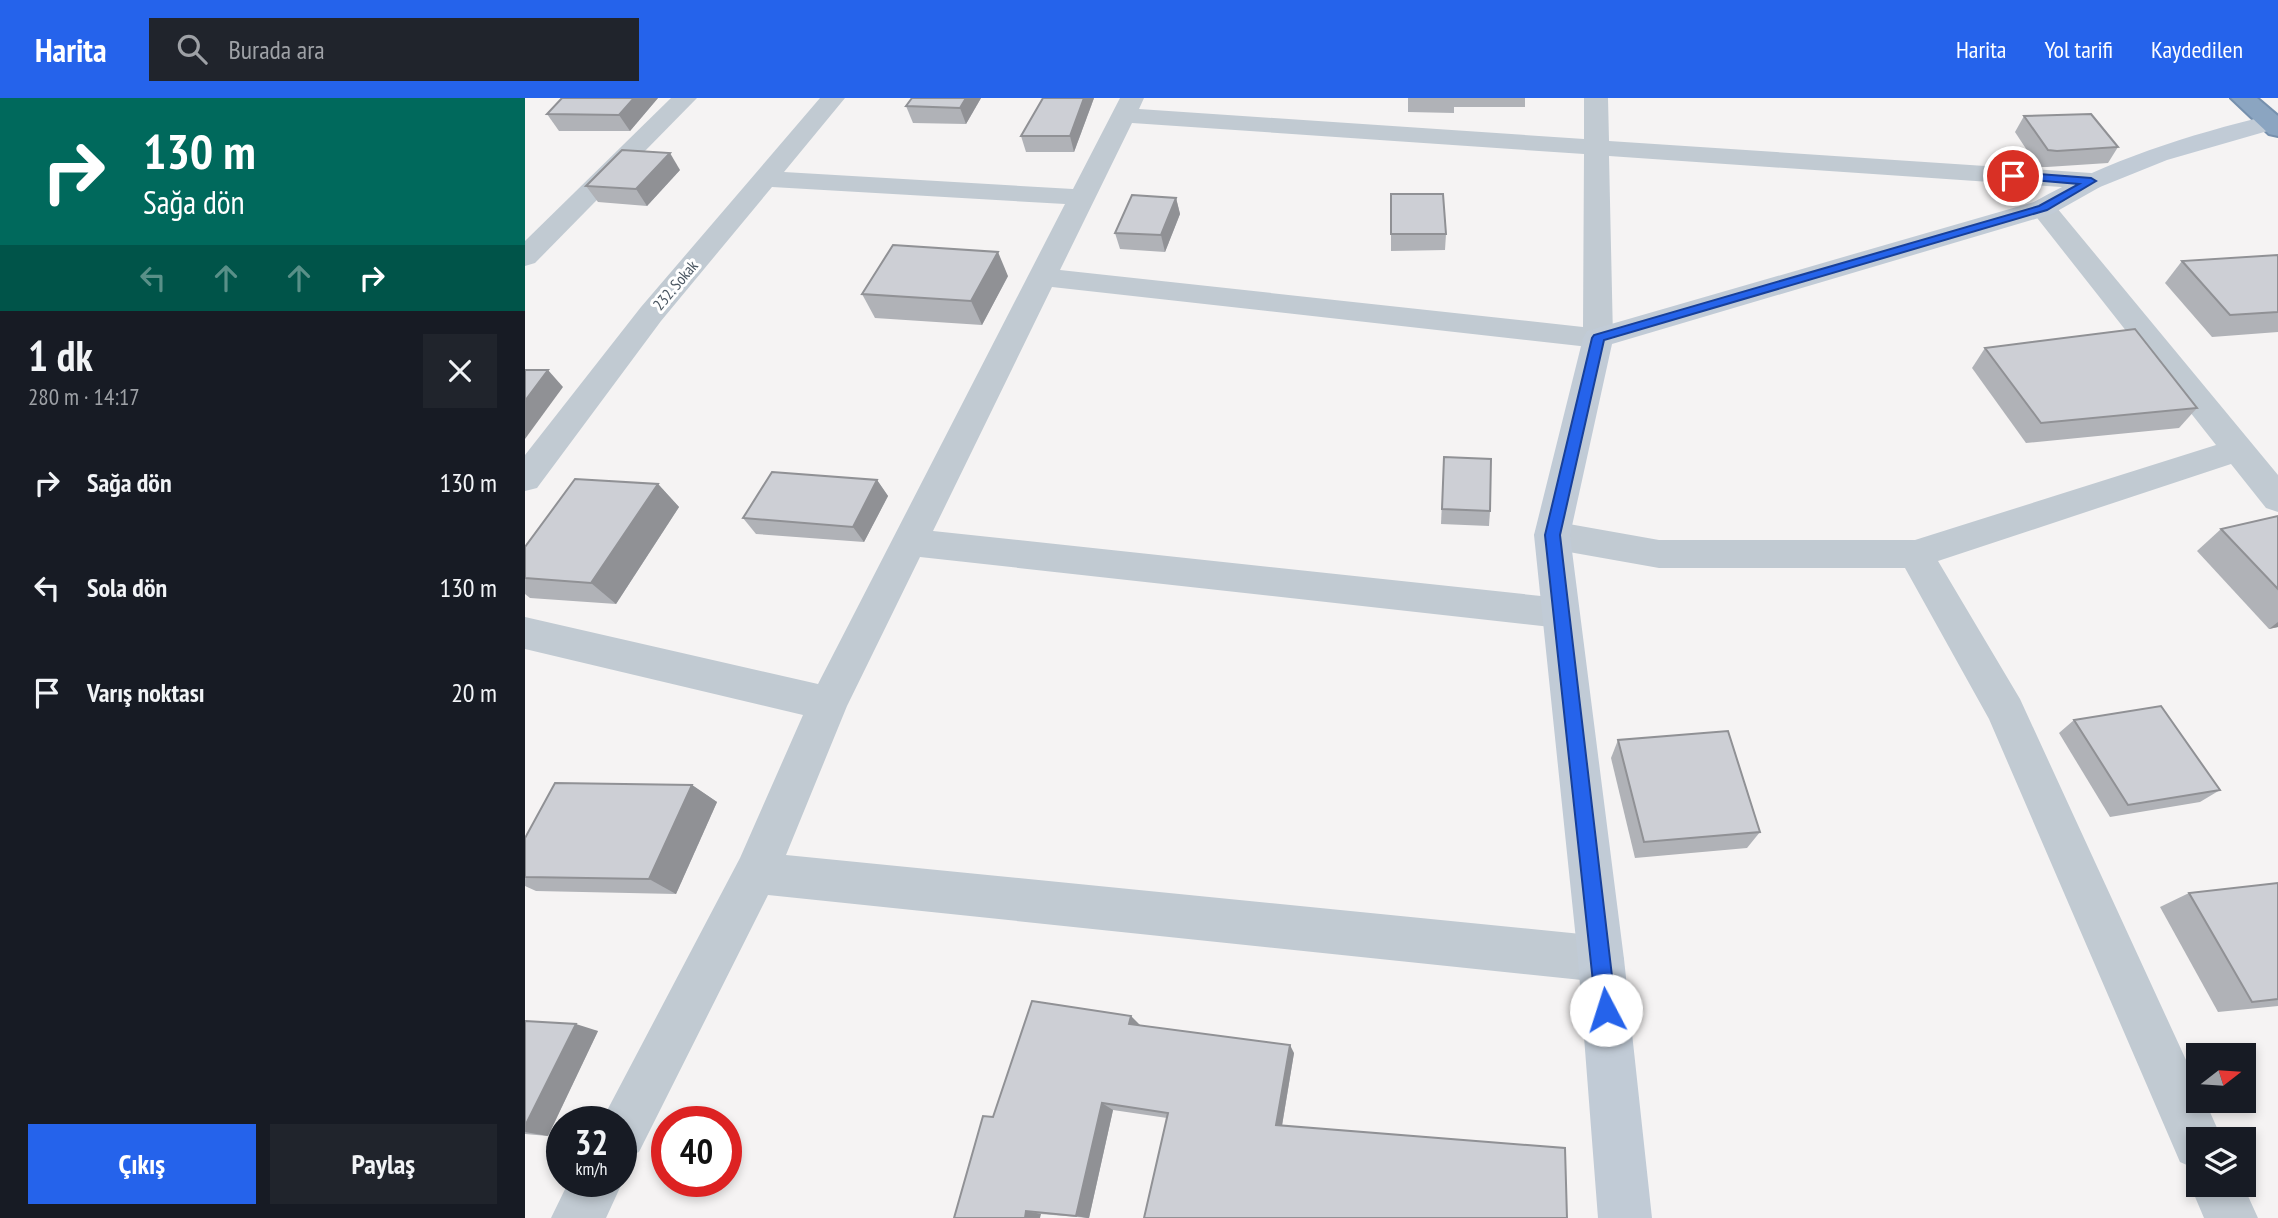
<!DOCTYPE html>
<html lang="tr">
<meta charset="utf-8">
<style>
:root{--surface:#171b24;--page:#20242c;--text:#f1f3f6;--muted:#9ea1a6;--accent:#2563eb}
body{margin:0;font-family:"PT Sans Narrow",sans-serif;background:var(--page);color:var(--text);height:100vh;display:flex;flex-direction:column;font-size:26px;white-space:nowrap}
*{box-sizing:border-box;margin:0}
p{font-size:23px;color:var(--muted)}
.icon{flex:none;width:38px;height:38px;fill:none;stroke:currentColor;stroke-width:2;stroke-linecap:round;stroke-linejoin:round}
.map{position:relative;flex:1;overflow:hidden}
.panel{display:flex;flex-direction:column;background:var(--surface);width:525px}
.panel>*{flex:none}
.guide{background:#00695c;color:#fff;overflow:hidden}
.needle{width:46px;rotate:73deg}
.controls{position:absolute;left:1661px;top:945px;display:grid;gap:14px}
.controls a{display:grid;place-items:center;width:70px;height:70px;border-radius:0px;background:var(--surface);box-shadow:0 4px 10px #0003;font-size:35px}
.speed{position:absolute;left:21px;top:1008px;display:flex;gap:14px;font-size:35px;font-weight:700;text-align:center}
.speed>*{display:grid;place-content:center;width:91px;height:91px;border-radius:50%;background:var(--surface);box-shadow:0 4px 10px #0003;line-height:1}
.speed small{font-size:18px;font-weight:400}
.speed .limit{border:10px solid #d22;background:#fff;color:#111}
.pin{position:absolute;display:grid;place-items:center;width:60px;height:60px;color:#fff;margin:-30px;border:4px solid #fff;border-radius:50%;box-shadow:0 2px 7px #0007}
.me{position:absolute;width:77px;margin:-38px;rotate:355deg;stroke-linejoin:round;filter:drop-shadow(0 0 5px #0008)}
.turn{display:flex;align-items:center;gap:24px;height:147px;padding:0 28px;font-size:32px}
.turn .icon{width:91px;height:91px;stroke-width:2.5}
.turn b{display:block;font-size:49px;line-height:60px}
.lanes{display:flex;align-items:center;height:66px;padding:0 28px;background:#0003;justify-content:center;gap:35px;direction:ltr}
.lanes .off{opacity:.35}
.round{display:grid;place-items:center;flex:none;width:74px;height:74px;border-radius:0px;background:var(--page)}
.headline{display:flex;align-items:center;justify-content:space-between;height:119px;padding:0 28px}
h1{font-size:42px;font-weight:800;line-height:52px}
.primary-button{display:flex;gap:14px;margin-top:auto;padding:14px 28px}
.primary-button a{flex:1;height:80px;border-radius:0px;background:var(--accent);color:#fff;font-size:28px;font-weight:800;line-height:80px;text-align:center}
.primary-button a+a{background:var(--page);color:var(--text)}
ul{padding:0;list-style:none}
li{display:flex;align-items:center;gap:21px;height:105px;padding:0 28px}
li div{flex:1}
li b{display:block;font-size:26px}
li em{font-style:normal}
header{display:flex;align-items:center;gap:42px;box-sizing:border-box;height:98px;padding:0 35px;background:var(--accent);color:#fff}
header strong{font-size:33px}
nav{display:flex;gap:38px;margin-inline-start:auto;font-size:24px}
.search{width:490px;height:63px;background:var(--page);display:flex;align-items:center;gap:18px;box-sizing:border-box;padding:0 24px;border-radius:0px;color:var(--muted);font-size:26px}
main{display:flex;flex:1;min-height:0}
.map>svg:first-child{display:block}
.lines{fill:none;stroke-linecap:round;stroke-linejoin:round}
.highway-casing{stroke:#7690ad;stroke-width:4}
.street{fill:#c1cad2;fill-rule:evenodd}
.secondary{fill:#c1cbd6;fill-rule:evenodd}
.highway{fill:#8ba5c1;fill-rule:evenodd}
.wall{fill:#b0b2b7}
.shaded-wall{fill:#909195}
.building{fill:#cdcfd5;stroke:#909195;stroke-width:2}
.route{fill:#2563eb;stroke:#184099;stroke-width:2}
.labels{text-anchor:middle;stroke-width:6;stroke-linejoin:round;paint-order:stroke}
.far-street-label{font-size:16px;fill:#4a5661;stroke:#fff}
</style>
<header>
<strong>Harita</strong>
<div class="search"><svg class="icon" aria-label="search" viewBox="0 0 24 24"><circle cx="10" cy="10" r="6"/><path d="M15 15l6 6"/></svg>Burada ara</div>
<nav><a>Harita</a><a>Yol tarifi</a><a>Kaydedilen</a></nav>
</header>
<main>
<section class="panel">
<div class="guide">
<div class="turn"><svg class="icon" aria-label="right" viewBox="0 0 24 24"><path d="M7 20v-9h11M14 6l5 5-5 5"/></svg><div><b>130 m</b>Sağa dön</div></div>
<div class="lanes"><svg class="icon off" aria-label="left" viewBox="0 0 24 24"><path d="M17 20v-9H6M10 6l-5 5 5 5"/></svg><svg class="icon off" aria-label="ahead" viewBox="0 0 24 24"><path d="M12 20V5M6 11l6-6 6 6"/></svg><svg class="icon off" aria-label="ahead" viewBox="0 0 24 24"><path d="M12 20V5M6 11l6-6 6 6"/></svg><svg class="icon" aria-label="right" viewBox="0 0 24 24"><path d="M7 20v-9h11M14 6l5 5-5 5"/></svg></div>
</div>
<div class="headline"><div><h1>1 dk</h1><p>280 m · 14:17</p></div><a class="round"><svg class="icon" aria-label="close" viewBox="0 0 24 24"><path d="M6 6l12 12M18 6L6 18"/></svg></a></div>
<ul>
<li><svg class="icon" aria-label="right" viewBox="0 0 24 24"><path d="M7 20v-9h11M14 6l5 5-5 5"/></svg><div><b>Sağa dön</b></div><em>130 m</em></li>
<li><svg class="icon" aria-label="left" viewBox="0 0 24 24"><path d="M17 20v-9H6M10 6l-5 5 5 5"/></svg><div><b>Sola dön</b></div><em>130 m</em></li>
<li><svg class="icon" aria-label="arrive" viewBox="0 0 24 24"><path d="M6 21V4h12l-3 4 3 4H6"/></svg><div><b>Varış noktası</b></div><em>20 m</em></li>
</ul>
<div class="primary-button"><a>Çıkış</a><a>Paylaş</a></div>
</section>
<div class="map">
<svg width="1753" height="1120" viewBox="0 0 1753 1120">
<rect width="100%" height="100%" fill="#f5f3f3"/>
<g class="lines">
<defs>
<polygon id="highway" points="1706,0 1732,0 1753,18 1753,38 1744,36"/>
</defs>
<use href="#highway" class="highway-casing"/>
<g class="street">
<polygon points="146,0 172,0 10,165 0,168 0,143"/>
<path d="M295,0H320L259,74L548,91L595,0H619L614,11L1059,41V0H1083L1084,43L1566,75L1575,77L1579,83L1575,89L1566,91L1084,58L1088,240L1084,247L1073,250L527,189L408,433L1035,500L1048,504L1054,515L1048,526L1035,530L395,459L322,608L261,757L1076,838L1092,845L1099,861L1092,877L1076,884L243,797L114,1054L96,1061V1024H76L215,760L278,617L0,551V519L293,586L540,106L247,89L136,223L12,390L0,393V357L116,209ZM607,25L1059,56L1058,229L535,172Z"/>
<polygon points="1518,102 1527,104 1753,377 1753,414 1741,410 1706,366 1413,463 1495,601 1673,988 1673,1003 1680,1003 1697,1041 1673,1041 1673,1087 1718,1087 1733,1120 1679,1120 1665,1087 1671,1071 1655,1064 1464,621 1380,470 1134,470 1027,451 1015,447 1009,437 1015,427 1027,423 1134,442 1390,442 1691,347 1509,116 1505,110 1509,104"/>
<polygon points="96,1079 98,1083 81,1120 26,1120 44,1083 96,1083"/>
</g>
<path class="secondary" d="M1746,17L1753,18V30L1642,62L1575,89L1527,116L1087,246L1045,437L1099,861L1127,1120H1073L1053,861L1009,437L1058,240L1062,233L1509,104C1584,62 1662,37 1746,17Z"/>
<use href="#highway" class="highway"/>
</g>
<g class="wall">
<polygon points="37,0 133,0 105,33 34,33 22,16"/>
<polygon points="387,0 456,0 441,26 388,25 381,8"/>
<polygon points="569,0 549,54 501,54 496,38"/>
<polygon points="883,0 1000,0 1000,9 929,9 929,15 883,14"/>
<polygon points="1499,18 1593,49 1583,65 1522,69 1513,69 1490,34"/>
<polygon points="155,72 122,108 73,104 61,88"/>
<polygon points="866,96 921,136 920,152 866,153"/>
<polygon points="651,100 655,116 640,154 595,151 590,135"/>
<polygon points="1753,157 1753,234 1687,239 1640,185 1657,163"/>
<polygon points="483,178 457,227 350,220 337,196"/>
<polygon points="1460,250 1672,310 1654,330 1501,345 1447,270"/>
<polygon points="919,359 965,413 964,428 916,426"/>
<polygon points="352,382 363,398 339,444 231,436 218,420"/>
<polygon points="133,386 154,409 91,506 5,500 0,496 0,449"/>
<polygon points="1753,418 1753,529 1744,531 1672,453 1696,431"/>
<polygon points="1549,622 1695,692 1675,704 1585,719 1534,635"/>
<polygon points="1093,642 1235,734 1222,750 1110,760 1086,660"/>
<polygon points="167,687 192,704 151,796 11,793 0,788 0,740"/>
<polygon points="1753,785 1753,908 1693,914 1635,809 1664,795"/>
<polygon points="0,923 73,933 23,1038 0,1036"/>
<polygon points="616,928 769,955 757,1028 642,1020 588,1012 564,1120 516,1116 429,1120 468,1019"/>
</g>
<g class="shaded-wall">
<polygon points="109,0 133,0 105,33 94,17"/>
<polygon points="441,0 456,0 441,26 435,10"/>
<polygon points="559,0 569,0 549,54 545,38"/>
<polygon points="145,55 155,72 122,108 111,91"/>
<polygon points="651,100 655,116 640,154 636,137"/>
<polygon points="473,154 483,178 457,227 446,203"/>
<polygon points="23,272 38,289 0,341 0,303"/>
<polygon points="352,382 363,398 339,444 328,429"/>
<polygon points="133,386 154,409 91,506 66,485"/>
<polygon points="1753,524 1753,529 1744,531"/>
<polygon points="167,687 192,704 151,796 124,781"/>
<polygon points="606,918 616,928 604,926"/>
<polygon points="51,926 73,933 23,1038 0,1034 0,1028"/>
<polygon points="765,947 769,955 756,1033 751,1027"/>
<polygon points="577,1005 588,1012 564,1120 562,1120 551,1118"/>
<polygon points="501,1113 516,1116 515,1120 500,1120"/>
</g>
<g class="building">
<polygon points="37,0 109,0 94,17 22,16"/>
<polygon points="387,0 441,0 435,10 381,8"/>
<polygon points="518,0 559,0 545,38 496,38"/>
<polygon points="1566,16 1593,49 1532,53 1523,52 1499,18"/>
<polygon points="97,52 145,55 111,91 61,88"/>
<polygon points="866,96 918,96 921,136 866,136"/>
<polygon points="607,97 651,100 636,137 590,135"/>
<polygon points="368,147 473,154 446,203 337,196"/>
<polygon points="1753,157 1753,214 1705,217 1657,163"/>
<polygon points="1610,231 1672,310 1516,325 1460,250"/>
<polygon points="0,272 23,272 0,303"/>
<polygon points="919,359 966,361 965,413 917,411"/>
<polygon points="247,374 352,382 328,429 218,420"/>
<polygon points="50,381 133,386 66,485 0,480 0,449"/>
<polygon points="1753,418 1753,491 1696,431"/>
<polygon points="1636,608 1695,692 1603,707 1549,622"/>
<polygon points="1203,633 1235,734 1119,744 1093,642"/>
<polygon points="30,685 167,687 124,781 0,779 0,740"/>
<polygon points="1753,785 1753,901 1727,904 1664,795"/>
<polygon points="507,903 606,918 604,926 765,947 751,1027 1040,1050 1042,1120 619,1120 643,1015 577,1005 551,1118 501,1113 500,1120 429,1120 458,1018 468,1019"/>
<polygon points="0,923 51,926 0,1028"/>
</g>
<polygon class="route" points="1488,74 1566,80 1571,83 1522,112 1079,242 1035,437 1091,912 1088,919 1081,922 1074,919 1071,912 1020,437 1067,240 1069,237 1514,108 1554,86 1484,80 1483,78"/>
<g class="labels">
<g class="far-street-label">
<text transform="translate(150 187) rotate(-50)" y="6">232. Sokak</text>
</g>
</g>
</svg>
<div class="controls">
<a><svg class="needle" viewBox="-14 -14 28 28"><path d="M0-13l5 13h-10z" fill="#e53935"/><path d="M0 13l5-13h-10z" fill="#9ea1a6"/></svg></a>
<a><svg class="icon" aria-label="layers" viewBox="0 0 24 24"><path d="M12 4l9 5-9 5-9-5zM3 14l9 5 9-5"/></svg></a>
</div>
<div class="speed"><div>32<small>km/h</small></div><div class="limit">40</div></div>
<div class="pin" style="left:1488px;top:78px;background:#d93025"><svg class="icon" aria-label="arrive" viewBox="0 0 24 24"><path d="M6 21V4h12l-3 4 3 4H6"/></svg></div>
<svg class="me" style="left:1081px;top:912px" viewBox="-20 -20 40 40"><circle r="19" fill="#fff"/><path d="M0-13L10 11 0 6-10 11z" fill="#2563eb"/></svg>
</div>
</main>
